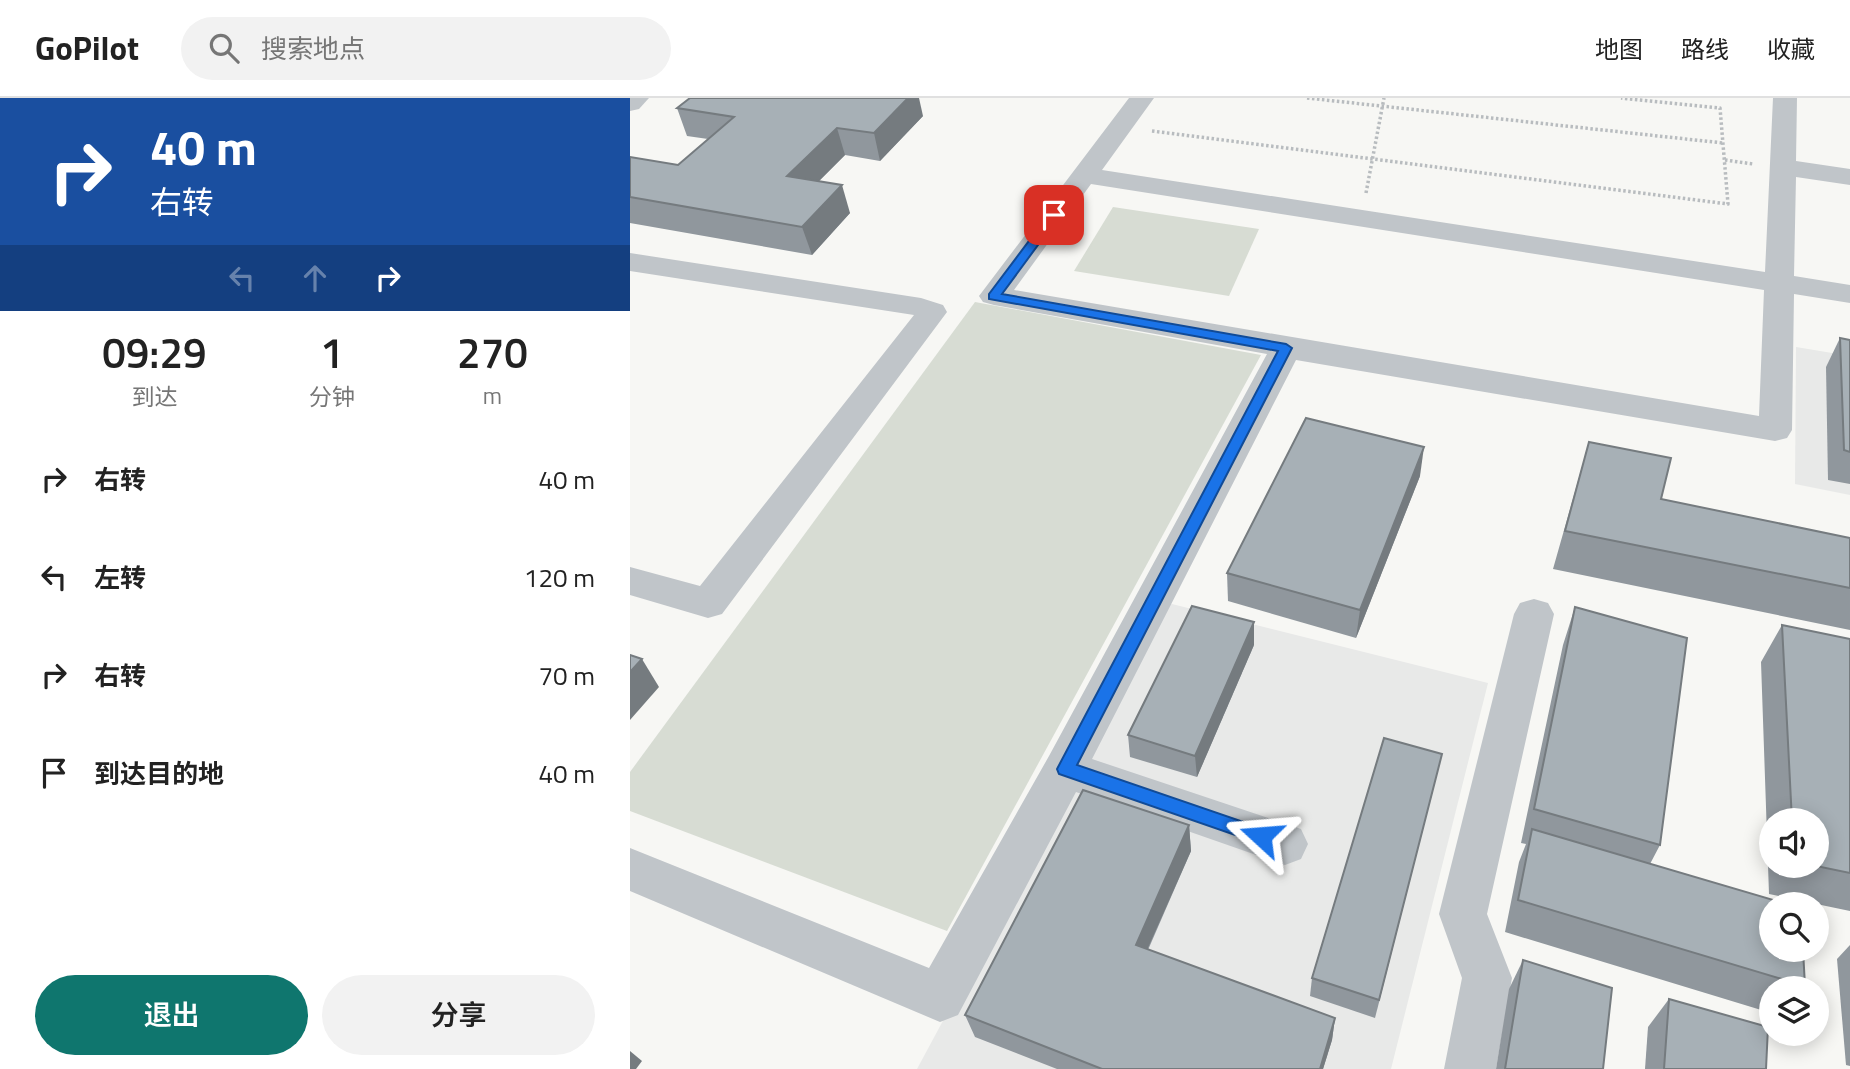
<!DOCTYPE html>
<html lang="zh">
<meta charset="utf-8">
<style>
:root{--surface:#fff;--page:#f2f2f2;--text:#222;--muted:#767676;--line:#e0e0e0;--accent:#0f766e}
body{margin:0;font-family:"Titillium Web","Noto Sans SC",sans-serif;background:var(--page);color:var(--text);height:100vh;display:flex;flex-direction:column;font-size:26px;white-space:nowrap}
*{box-sizing:border-box;margin:0}
p{font-size:23px;color:var(--muted)}
.icon{flex:none;width:38px;height:38px;fill:none;stroke:currentColor;stroke-width:2;stroke-linecap:round;stroke-linejoin:round}
.map{position:relative;flex:1;overflow:hidden}
.sheet{display:flex;flex-direction:column;background:var(--surface);width:630px}
.sheet>*{flex:none}
.guide{background:#1a4fa0;color:#fff;overflow:hidden}
.fabs{position:absolute;left:1129px;top:710px;display:grid;gap:14px}
.fabs a{display:grid;place-items:center;width:70px;height:70px;border-radius:50%;background:var(--surface);box-shadow:0 4px 18px #0003;font-size:35px}
.pin{position:absolute;display:grid;place-items:center;width:60px;height:60px;color:#fff;margin:-30px;border-radius:14px;box-shadow:0 4px 10px #0006}
.me{position:absolute;width:77px;margin:-38px;rotate:289deg;stroke-linejoin:round;filter:drop-shadow(0 0 5px #0008)}
.turn{display:flex;align-items:center;gap:24px;height:147px;padding:0 35px;font-size:32px}
.turn .icon{width:91px;height:91px;stroke-width:2.5}
.turn b{display:block;font-size:49px;line-height:60px}
.lanes{display:flex;align-items:center;height:66px;padding:0 35px;background:#0003;justify-content:center;gap:35px;direction:ltr}
.lanes .off{opacity:.35}
.eta{display:flex;justify-content:space-evenly;align-items:center;height:119px;text-align:center}
.eta b{font-size:42px;font-weight:600;line-height:49px}
.primary-button{display:flex;gap:14px;margin-top:auto;padding:14px 35px}
.primary-button a{flex:1;height:80px;border-radius:42px;background:var(--accent);color:#fff;font-size:28px;font-weight:600;line-height:80px;text-align:center}
.primary-button a+a{background:var(--page);color:var(--text)}
ul{padding:0;list-style:none}
li{display:flex;align-items:center;gap:21px;height:98px;padding:0 35px}
li div{flex:1}
li b{display:block;font-size:26px}
li em{font-style:normal}
header{display:flex;align-items:center;gap:42px;box-sizing:border-box;height:98px;padding:0 35px;background:var(--surface);border-bottom:2px solid var(--line)}
header strong{font-size:33px}
nav{display:flex;gap:38px;margin-inline-start:auto;font-size:24px}
.search{width:490px;height:63px;background:var(--page);display:flex;align-items:center;gap:18px;box-sizing:border-box;padding:0 24px;border-radius:38px;color:var(--muted);font-size:26px}
main{display:flex;flex:1;min-height:0}
.map>svg:first-child{display:block}
.built{fill:#e8e9e8}
.green{fill:#d7dcd3}
.lines{fill:none;stroke-linecap:round;stroke-linejoin:round}
.path{stroke:#b8bcbf;stroke-width:3.5;stroke-dasharray:2.5 2.5;stroke-linecap:butt}
.minor{fill:#c0c5c9;fill-rule:evenodd}
.wall{fill:#90979d;fill-rule:evenodd}
.shaded-wall{fill:#757b7f}
.building{fill:#a7b0b6;stroke:#757b7f;stroke-width:2}
.route{fill:#1a73e8;stroke:#114b97;stroke-width:2}
</style>
<header>
<strong>GoPilot</strong>
<div class="search"><svg class="icon" aria-label="search" viewBox="0 0 24 24"><circle cx="10" cy="10" r="6"/><path d="M15 15l6 6"/></svg>搜索地点</div>
<nav><a>地图</a><a>路线</a><a>收藏</a></nav>
</header>
<main>
<section class="sheet">
<div class="guide">
<div class="turn"><svg class="icon" aria-label="right" viewBox="0 0 24 24"><path d="M7 20v-9h11M14 6l5 5-5 5"/></svg><div><b>40 m</b>右转</div></div>
<div class="lanes"><svg class="icon off" aria-label="left" viewBox="0 0 24 24"><path d="M17 20v-9H6M10 6l-5 5 5 5"/></svg><svg class="icon off" aria-label="ahead" viewBox="0 0 24 24"><path d="M12 20V5M6 11l6-6 6 6"/></svg><svg class="icon" aria-label="right" viewBox="0 0 24 24"><path d="M7 20v-9h11M14 6l5 5-5 5"/></svg></div>
</div>
<div class="eta">
<div><b>09:29</b><p>到达</p></div>
<div><b>1</b><p>分钟</p></div>
<div><b>270</b><p>m</p></div>
</div>
<ul>
<li><svg class="icon" aria-label="right" viewBox="0 0 24 24"><path d="M7 20v-9h11M14 6l5 5-5 5"/></svg><div><b>右转</b></div><em>40 m</em></li>
<li><svg class="icon" aria-label="left" viewBox="0 0 24 24"><path d="M17 20v-9H6M10 6l-5 5 5 5"/></svg><div><b>左转</b></div><em>120 m</em></li>
<li><svg class="icon" aria-label="right" viewBox="0 0 24 24"><path d="M7 20v-9h11M14 6l5 5-5 5"/></svg><div><b>右转</b></div><em>70 m</em></li>
<li><svg class="icon" aria-label="arrive" viewBox="0 0 24 24"><path d="M6 21V4h12l-3 4 3 4H6"/></svg><div><b>到达目的地</b></div><em>40 m</em></li>
</ul>
<div class="primary-button"><a>退出</a><a>分享</a></div>
</section>
<div class="map">
<svg width="1220" height="971" viewBox="0 0 1220 971">
<rect width="100%" height="100%" fill="#f7f7f4"/>
<g class="built">
<polygon points="1166,249 1220,258 1220,397 1165,386"/>
<polygon points="538,505 858,585 761,971 287,971"/>
</g>
<g class="green">
<polygon points="483,109 629,131 599,198 444,173"/>
<polygon points="345,204 631,257 317,833 0,713 0,674"/>
</g>
<g class="lines">
<g class="path">
<polyline points="677,0 1093,45"/>
<polyline points="522,33 1098,106 1090,10 991,0"/>
<polyline points="1095,62 1123,66"/>
<polyline points="736,95 754,0"/>
</g>
<g class="minor">
<polygon points="0,0 19,0 9,11 0,13"/>
<path d="M499,0H524L472,72L1135,174L1143,0H1167L1166,63L1220,71V87L1166,79L1164,178L1220,187V205L1164,196L1162,332L1157,340L1145,343L666,262L462,661L671,731L678,746L671,761L655,767L446,694L328,917L310,924L0,793V750L299,870L419,658L637,256L364,207L353,204L349,198ZM461,86L1134,192L1129,318L384,192Z"/>
<polygon points="0,155 291,200 313,207 317,214 92,516 78,520 0,497 0,469 70,488 284,217 0,173"/>
<polygon points="904,501 918,505 924,516 857,816 882,880 866,971 814,971 832,880 809,816 884,516 890,505"/>
</g>
</g>
<g class="wall">
<polygon points="47,10 293,18 250,63 215,57 189,83 220,115 182,157 0,125 0,59 48,67 78,41 57,38"/>
<polygon points="1210,240 1220,242 1220,386 1198,382 1196,269"/>
<polygon points="959,344 1031,401 1220,440 1220,532 923,471"/>
<polygon points="790,378 726,540 598,503 597,475"/>
<polygon points="945,509 1030,747 1020,766 1175,888 1173,891 1141,891 1141,915 875,834 889,764 896,746 891,745 933,547"/>
<path d="M1152,527L1220,541V813L1139,796L1131,564ZM1141,723H1186V768H1141Z"/>
<polygon points="624,547 567,679 500,659 498,637"/>
<polygon points="812,656 745,920 680,898 682,880"/>
<polygon points="559,727 561,753 518,852 705,920 702,942 693,971 427,971 345,939 335,917"/>
<polygon points="1220,847 1220,968 1216,967 1207,861"/>
<polygon points="893,862 973,971 866,971 879,891"/>
<polygon points="1039,901 1136,971 1015,971 1018,929"/>
</g>
<g class="shaded-wall">
<polygon points="278,0 289,0 293,18 250,63 244,35"/>
<polygon points="207,30 215,57 166,106 157,78"/>
<polygon points="212,87 220,115 182,157 172,129"/>
<polygon points="794,349 790,378 726,540 730,512"/>
<polygon points="624,524 624,547 567,679 565,658"/>
<polygon points="12,561 29,589 0,622 0,574"/>
<polygon points="559,727 561,753 509,870 506,847"/>
<polygon points="705,920 702,942 693,971 690,971"/>
<polygon points="0,953 12,963 6,971 0,971"/>
</g>
<g class="building">
<polygon points="60,0 278,0 244,35 207,30 157,78 212,87 172,129 0,99 0,59 48,67 104,19 47,10"/>
<polygon points="1210,240 1220,242 1220,354 1214,352"/>
<polygon points="676,320 794,349 730,512 597,475"/>
<polygon points="959,344 1041,360 1031,401 1220,440 1220,490 935,433"/>
<polygon points="562,508 624,524 565,658 498,637"/>
<polygon points="945,509 1057,540 1030,747 904,711"/>
<polygon points="1152,527 1220,541 1220,775 1186,768 1186,723 1162,723"/>
<polygon points="0,557 12,561 0,574"/>
<polygon points="754,640 812,656 749,902 682,880"/>
<polygon points="453,692 559,727 506,847 705,920 690,971 472,971 335,917"/>
<polygon points="902,731 1160,807 1141,807 1141,852 1173,852 1175,888 888,802"/>
<polygon points="893,862 982,890 973,971 875,971"/>
<polygon points="1039,901 1138,929 1136,971 1034,971"/>
</g>
<polygon class="route" points="424,114 430,117 372,196 656,246 662,250 447,667 637,732 640,738 637,744 631,746 429,676 427,671 648,253 359,201 359,196 420,115"/>
</svg>
<div class="fabs">
<a><svg class="icon" aria-label="sound" viewBox="0 0 24 24"><path d="M4 9h4l5-4v14l-5-4H4zM17 9q2 3 0 6"/></svg></a>
<a><svg class="icon" aria-label="search" viewBox="0 0 24 24"><circle cx="10" cy="10" r="6"/><path d="M15 15l6 6"/></svg></a>
<a><svg class="icon" aria-label="layers" viewBox="0 0 24 24"><path d="M12 4l9 5-9 5-9-5zM3 14l9 5 9-5"/></svg></a>
</div>
<div class="pin" style="left:424px;top:117px;background:#d93025"><svg class="icon" aria-label="arrive" viewBox="0 0 24 24"><path d="M6 21V4h12l-3 4 3 4H6"/></svg></div>
<svg class="me" style="left:631px;top:738px" viewBox="-20 -20 40 40"><path d="M0-17L14 15 0 8-14 15z" fill="#1a73e8" stroke="#fff" stroke-width="4"/></svg>
</div>
</main>
